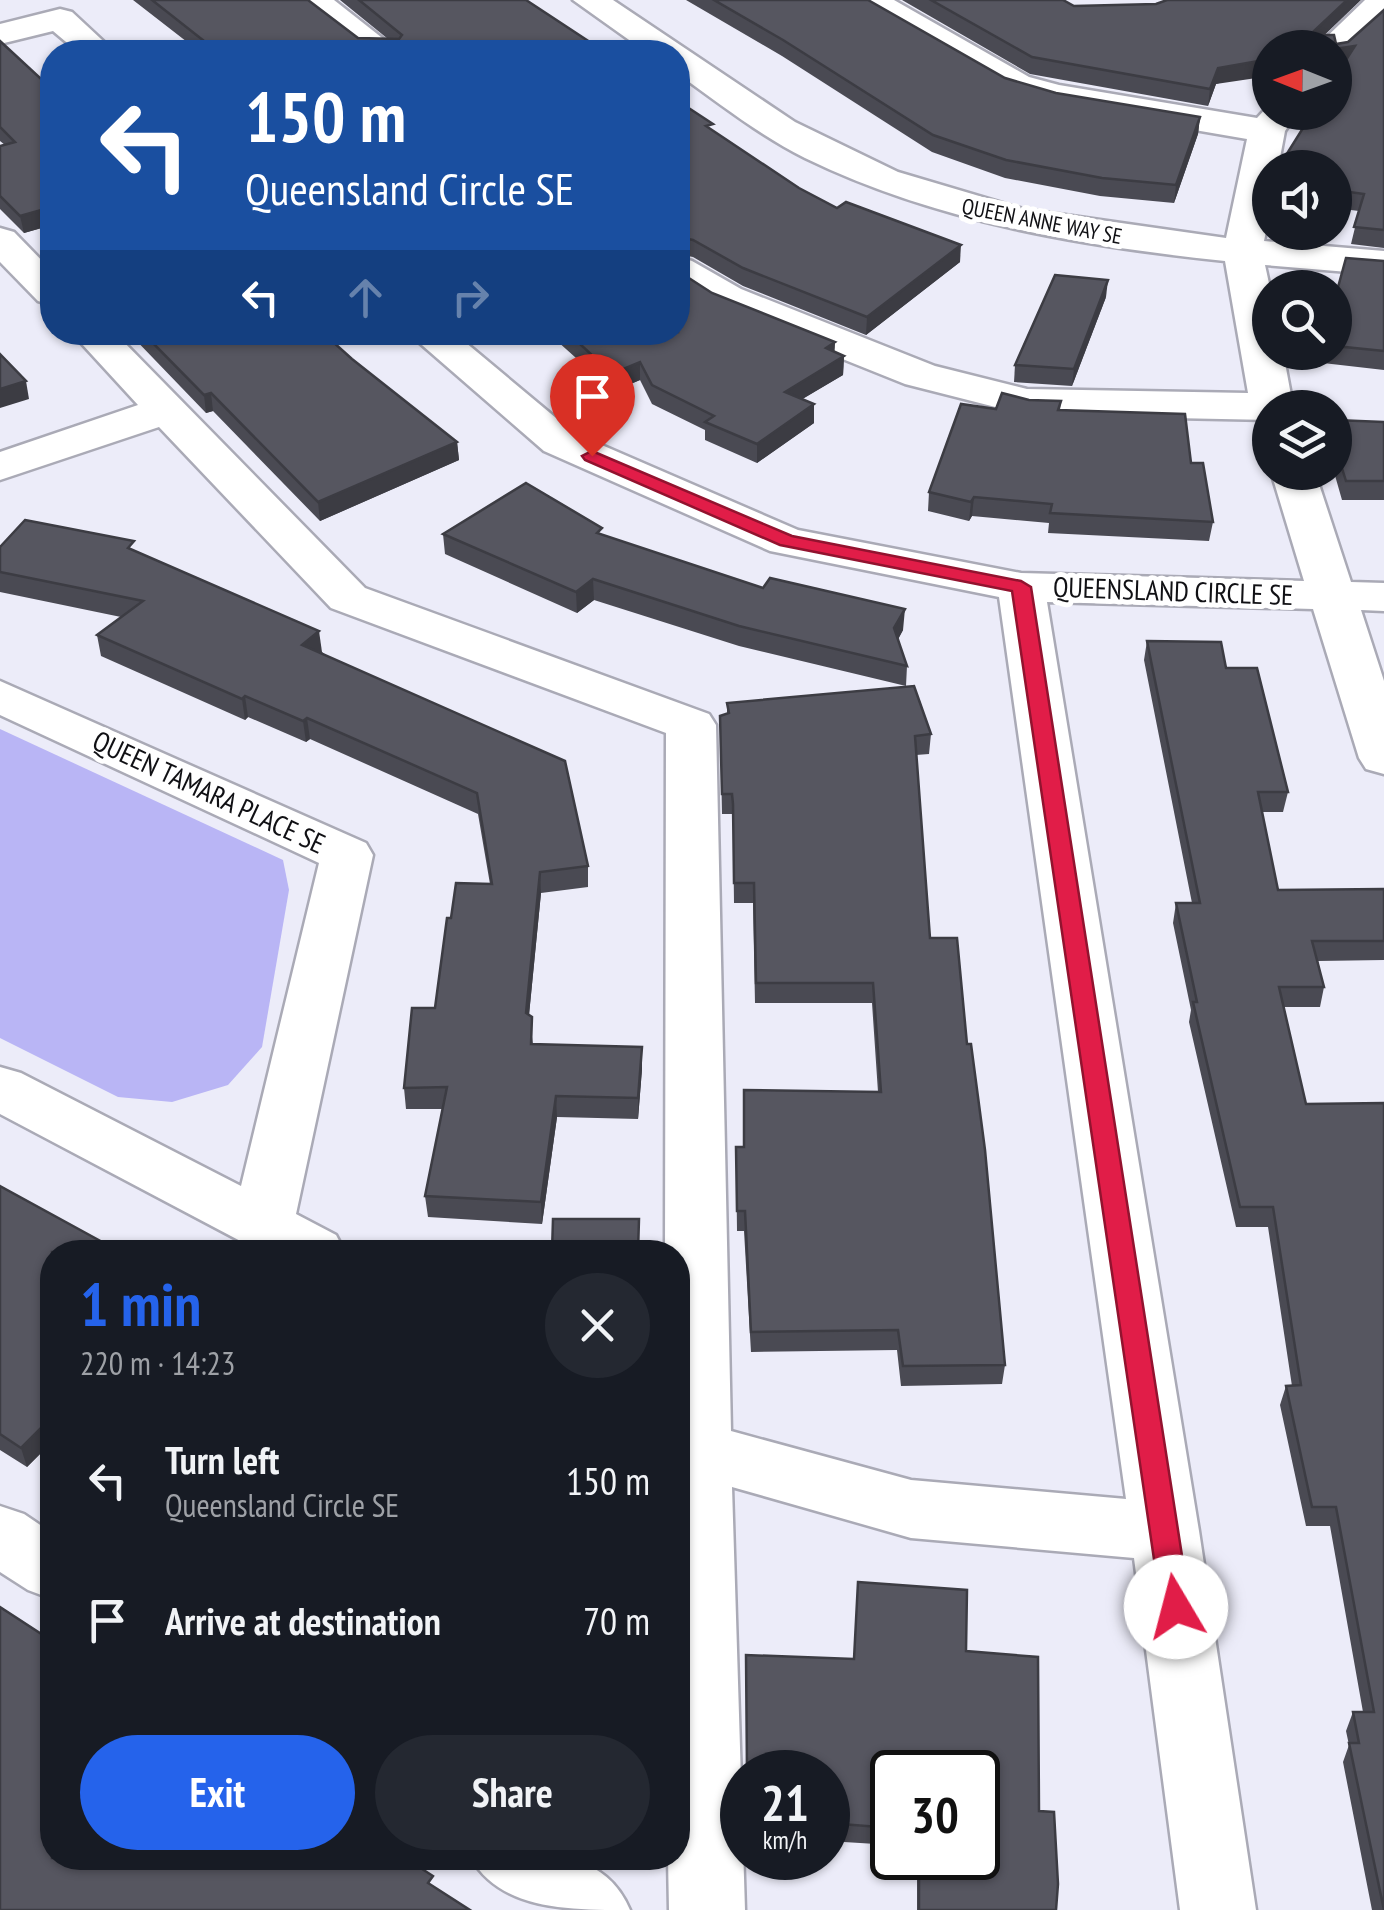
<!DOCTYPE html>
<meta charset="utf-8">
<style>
:root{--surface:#171b24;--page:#242831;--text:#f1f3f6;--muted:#9ea1a6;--accent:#2563eb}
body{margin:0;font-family:"PT Sans Narrow",sans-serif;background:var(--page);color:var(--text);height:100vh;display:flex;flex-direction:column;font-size:38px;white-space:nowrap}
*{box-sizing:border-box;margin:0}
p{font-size:32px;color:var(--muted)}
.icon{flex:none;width:55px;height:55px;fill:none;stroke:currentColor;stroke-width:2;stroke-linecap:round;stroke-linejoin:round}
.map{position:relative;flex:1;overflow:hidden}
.drawer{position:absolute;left:40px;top:1240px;width:650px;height:630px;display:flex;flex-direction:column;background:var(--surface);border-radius:40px;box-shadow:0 2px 8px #0004}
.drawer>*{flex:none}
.banner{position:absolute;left:40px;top:40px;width:650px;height:305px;border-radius:40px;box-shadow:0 2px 8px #0004;background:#1a4fa0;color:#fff;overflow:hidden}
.needle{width:65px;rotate:271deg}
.buttons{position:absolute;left:1252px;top:30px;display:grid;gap:20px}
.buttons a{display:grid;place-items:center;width:100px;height:100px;border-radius:50%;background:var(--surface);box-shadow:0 2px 8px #0004;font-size:50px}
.speed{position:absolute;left:720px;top:1750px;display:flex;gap:20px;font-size:50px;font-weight:700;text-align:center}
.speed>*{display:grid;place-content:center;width:130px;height:130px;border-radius:50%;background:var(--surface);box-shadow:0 2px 8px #0004;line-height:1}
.speed small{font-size:25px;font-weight:400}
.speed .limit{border:5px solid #111;border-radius:15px;background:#fff;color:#111}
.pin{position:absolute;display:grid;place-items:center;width:85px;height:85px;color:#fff;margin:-102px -42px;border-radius:50% 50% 50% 0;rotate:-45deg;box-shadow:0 0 10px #0007}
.pin .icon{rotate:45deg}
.me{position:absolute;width:110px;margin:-55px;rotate:352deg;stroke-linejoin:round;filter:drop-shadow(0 0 8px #0008)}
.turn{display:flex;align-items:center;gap:35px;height:210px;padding:0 40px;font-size:45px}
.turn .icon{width:130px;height:130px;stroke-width:2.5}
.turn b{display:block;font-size:70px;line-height:85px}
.lanes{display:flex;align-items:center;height:95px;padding:0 40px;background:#0003;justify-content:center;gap:50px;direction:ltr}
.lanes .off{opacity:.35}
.round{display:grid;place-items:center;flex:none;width:105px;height:105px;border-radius:52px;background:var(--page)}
.headline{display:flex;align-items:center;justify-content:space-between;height:170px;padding:0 40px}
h1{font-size:60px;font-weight:700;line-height:75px;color:var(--accent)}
.action{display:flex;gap:20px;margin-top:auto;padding:20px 40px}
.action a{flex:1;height:115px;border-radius:60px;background:var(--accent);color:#fff;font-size:40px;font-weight:700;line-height:115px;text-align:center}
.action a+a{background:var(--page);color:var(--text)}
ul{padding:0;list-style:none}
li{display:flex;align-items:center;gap:30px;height:140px;padding:0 40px}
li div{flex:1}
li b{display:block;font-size:38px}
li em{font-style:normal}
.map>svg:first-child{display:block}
.green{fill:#b9b5f5}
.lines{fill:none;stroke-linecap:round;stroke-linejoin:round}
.minor-casing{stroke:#aaaab6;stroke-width:5}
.minor{fill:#fff;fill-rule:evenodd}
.wall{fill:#4a4a53}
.shaded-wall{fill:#3c3c43}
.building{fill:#565660;stroke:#3c3c43;stroke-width:2.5}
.route{fill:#e11d48;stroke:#92132f;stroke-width:2.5}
.labels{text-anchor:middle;stroke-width:10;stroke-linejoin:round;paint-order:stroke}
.far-street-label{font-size:22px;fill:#101014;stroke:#fff}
.street-label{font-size:28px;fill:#101014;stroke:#fff}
</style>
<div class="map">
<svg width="1384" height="1910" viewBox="0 0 1384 1910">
<rect width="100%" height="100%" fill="#ececf9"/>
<polygon class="green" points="0,729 283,860 289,890 262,1047 228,1085 172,1102 118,1097 0,1038"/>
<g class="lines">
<defs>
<g id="minor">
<polygon points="295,0 334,0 400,52 362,52"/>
<path d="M573,0H613L795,122L898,172L1023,209L1226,238L1247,139L1055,106L1005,91L858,7L853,0H894L1029,77L1059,85L1257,118L1270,104V112H1298L1285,131L1278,168H1270V211L1264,241L1384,251V275L1265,265L1270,288V352H1283L1293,406L1270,408V420L1027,415L905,384L713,307L678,285V257L692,261L741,289L935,366L1027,389L1248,393L1225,261C1081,246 937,222 805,158C759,135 719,103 678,74V52H646Z"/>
<polygon points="1365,0 1384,0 1384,19 1344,55 1335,58 1335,48 1315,48"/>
<polygon points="60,9 72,12 115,52 78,52 53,31 0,44 0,24"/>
<polygon points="0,228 14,232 52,271 52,305 38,301 0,262"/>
<polygon points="71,332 114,332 365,588 709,714 716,725 731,1431 911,1480 1126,1499 999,597 770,551 544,451 407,332 453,332 574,433 798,530 1021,573 1304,581 1271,472 1315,472 1351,582 1384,583 1384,611 1361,610 1384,681 1384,774 1366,769 1359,758 1313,609 1047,602 1199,1531 1256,1910 1180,1910 1134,1558 911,1538 732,1487 745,1910 669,1910 668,1858 678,1858 678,1252 665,1252 666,733 331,608 159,427 0,480 0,452 138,405"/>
<polygon points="0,681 366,843 373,855 296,1214 336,1235 345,1252 261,1252 0,1114 0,1067 21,1073 241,1186 319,863 0,715"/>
<polygon points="0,1506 24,1514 52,1533 52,1599 28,1590 0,1572"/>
<path d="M471,1858C533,1854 602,1844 630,1910C568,1910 501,1910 471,1858Z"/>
</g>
</defs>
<use href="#minor" class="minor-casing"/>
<use href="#minor" class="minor"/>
</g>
<g class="wall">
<polygon points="133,0 308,0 358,38 388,39 340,0 526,0 605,52 200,52"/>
<polygon points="686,0 868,0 1005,78 1056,93 1200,117 1198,134 1174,203 1100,196 1005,178 932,152 782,56"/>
<polygon points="902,0 1063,0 1074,6 1324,35 1336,44 1348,42 1384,10 1384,248 1351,244 1359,211 1335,208 1335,168 1344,64 1335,65 1335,48 1216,84 1208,106 1030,74"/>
<polygon points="0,41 52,89 52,225 24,233 0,209 0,146 5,145 0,141"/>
<polygon points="678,101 713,131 799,188 837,208 960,262 866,335 743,286 693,257 678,254"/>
<polygon points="1346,258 1384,261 1384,370 1288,359 1286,352 1335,352 1335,299"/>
<polygon points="712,293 835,342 834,352 844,356 843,375 802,399 814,423 757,463 705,440 705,430 652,404 640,380 621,388 595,375 547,332 678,332"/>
<polygon points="1106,297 1072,386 1014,382 1015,365"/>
<polygon points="128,332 322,332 352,359 457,442 459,460 320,521 213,411 206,413"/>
<polygon points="1029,400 1061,401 1060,410 1191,463 1213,522 1209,541 1048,533 1049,523 972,516 969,521 928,511 929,492 996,409"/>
<polygon points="1335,420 1384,422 1384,500 1342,500 1334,472 1335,472"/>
<polygon points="443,534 602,535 763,588 903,630 898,639 907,666 906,686 739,646 594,600 577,613 445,554"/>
<polygon points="0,547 136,551 322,652 588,866 588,887 541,893 529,1015 533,1044 642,1069 638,1119 557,1117 542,1224 428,1217 425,1196 442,1109 406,1109 404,1088 435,1008 451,918 490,884 478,814 310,739 306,742 248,717 245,720 101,656 97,635 121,617 0,592"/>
<polygon points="1147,641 1226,668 1288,792 1283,812 1262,812 1278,890 1384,889 1384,960 1318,961 1324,987 1320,1007 1283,1007 1306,1104 1384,1103 1384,1910 1372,1910 1343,1762 1349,1745 1346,1731 1353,1712 1363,1712 1330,1526 1306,1526 1280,1405 1286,1386 1292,1386 1268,1227 1236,1227 1189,1022 1191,1010 1173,923 1176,903 1192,903 1144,660"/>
<polygon points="727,703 931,734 929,754 916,755 930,938 967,1044 1005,1365 1002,1384 901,1386 897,1350 751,1352 744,1231 737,1231 736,1147 744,1147 878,1092 872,1003 755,1003 753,903 734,903 733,823 732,814 722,814 720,716 727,714"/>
<polygon points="0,1186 115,1249 116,1252 52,1252 52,1442 27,1467 0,1450"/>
<polygon points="966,1651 1039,1811 1056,1910 917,1910 917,1858 978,1858 892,1772 892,1845 828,1841 828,1772"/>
</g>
<g class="shaded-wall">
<polygon points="1347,0 1361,0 1311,48 1314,31"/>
<polygon points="1355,46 1352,63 1335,65 1335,49"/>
<polygon points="1270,59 1270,76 1216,84 1208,106 1210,89 1218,68"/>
<polygon points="1200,117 1198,134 1174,203 1176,185"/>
<polygon points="52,207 52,225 24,233 20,216"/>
<polygon points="961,245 960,262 866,335 867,317"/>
<polygon points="1108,280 1106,297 1072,386 1074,369"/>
<polygon points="835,342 834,360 826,348"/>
<polygon points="844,356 843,375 784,410 785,392"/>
<polygon points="640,362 640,380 621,388 621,370"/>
<polygon points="26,381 29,399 0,408 0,389"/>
<polygon points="211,393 213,411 206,413 204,395"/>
<polygon points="814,404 814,423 757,463 757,444"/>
<polygon points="457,442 459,460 320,521 318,502"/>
<polygon points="974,497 972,516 969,521 971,502"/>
<polygon points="593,579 594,600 577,613 576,592"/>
<polygon points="905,609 903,630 893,649 894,628"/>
<polygon points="319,631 322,652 305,666 302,645"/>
<polygon points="245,696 248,717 245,720 242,699"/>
<polygon points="307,718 310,739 306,742 303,721"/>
<polygon points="540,872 541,893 527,1035 526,1013"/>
<polygon points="642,1047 642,1069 638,1119 638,1098"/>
<polygon points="556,1096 557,1117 542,1224 541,1202"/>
<polygon points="52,1417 52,1442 27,1467 21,1448"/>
</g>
<g class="building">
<polygon points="152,0 308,0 358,38 399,39 402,35 359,0 526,0 605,52 218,52"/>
<polygon points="714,0 868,0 1005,78 1056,93 1200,117 1176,185 1102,178 1006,160 933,135 783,40"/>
<polygon points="931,0 1063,0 1074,6 1156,4 1167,0 1347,0 1314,31 1318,35 1334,35 1336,44 1348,42 1384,10 1384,230 1354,227 1364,194 1335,190 1335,168 1278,168 1313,112 1335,112 1335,77 1355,46 1335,49 1335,48 1270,48 1270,59 1218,68 1210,89 1032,57"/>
<polygon points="0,41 52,89 52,207 20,216 0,196 0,146 15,142 0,127"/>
<polygon points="678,101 713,124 706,126 799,188 837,208 846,202 961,245 867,317 743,268 693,240 678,237"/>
<polygon points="1346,258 1384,261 1384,351 1335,346 1335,307 1341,307 1337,291"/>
<polygon points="678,271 712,293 835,342 826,348 844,356 785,392 814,404 757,444 705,422 714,416 652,385 640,362 621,370 594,357 567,332 678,332"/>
<polygon points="1055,275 1108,280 1074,369 1015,365"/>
<polygon points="142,332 322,332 352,359 457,442 318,502 211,393 204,395"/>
<polygon points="0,354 26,381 0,389"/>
<polygon points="1002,393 1029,400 1061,401 1058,410 1185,414 1191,463 1203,463 1213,522 1050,513 1052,504 974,497 971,502 929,492 961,404 996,409"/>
<polygon points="1335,420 1384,422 1384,481 1346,481 1335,446"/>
<polygon points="526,483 602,528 597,533 763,588 770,578 905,609 894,628 907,666 739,626 593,579 576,592 443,534"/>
<polygon points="25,520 134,541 128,548 319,631 302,645 565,761 588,866 540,872 526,1013 532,1017 531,1044 642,1047 638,1098 556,1096 541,1202 425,1196 447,1087 404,1088 412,1008 435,1008 447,918 451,918 456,883 492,884 477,793 307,718 303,721 245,696 242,699 97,635 143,601 0,572 0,547"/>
<polygon points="1147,641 1221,642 1226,668 1257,668 1288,792 1258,792 1278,890 1384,889 1384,941 1312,941 1324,987 1279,987 1306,1104 1384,1103 1384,1910 1349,1743 1359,1743 1353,1712 1374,1712 1336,1507 1312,1507 1286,1386 1301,1385 1273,1207 1240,1207 1193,1002 1197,1002 1176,903 1200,903"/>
<polygon points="914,686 931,734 915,736 930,938 957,938 967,1044 971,1044 985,1150 1005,1365 903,1366 898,1330 751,1332 745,1211 737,1211 736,1147 744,1147 744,1090 881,1092 873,983 756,983 754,883 734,883 733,804 732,794 722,794 720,716 729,713 727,703"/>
<polygon points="0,1186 115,1249 112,1252 52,1252 52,1417 21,1448 0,1434"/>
<polygon points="553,1219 639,1219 638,1252 552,1252"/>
<polygon points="858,1582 967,1590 966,1651 1038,1657 1039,1811 1054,1812 1058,1884 1056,1910 919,1910 919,1858 978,1858 978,1772 892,1772 892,1828 828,1823 828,1772 747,1772 746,1655 854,1659"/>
<polygon points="0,1607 52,1641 52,1858 405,1858 433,1876 428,1883 470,1910 0,1910"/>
</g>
<polygon class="route" points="592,451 792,536 1021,581 1031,587 1190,1607 1186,1616 1176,1619 1166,1616 1161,1607 1012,591 780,545 585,460 582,456"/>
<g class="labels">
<g class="far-street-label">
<text transform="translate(1042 221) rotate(11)" y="8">QUEEN ANNE WAY SE</text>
</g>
<g class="street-label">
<text transform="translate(1173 591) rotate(2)" y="10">QUEENSLAND CIRCLE SE</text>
<text transform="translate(209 792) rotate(25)" y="10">QUEEN TAMARA PLACE SE</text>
</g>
</g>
</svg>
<div class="buttons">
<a><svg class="needle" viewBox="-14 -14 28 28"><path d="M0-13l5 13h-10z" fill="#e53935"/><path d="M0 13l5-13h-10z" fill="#9ea1a6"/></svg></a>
<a><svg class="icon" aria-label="sound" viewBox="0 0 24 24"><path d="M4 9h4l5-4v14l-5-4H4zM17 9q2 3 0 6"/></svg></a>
<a><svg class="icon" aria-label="search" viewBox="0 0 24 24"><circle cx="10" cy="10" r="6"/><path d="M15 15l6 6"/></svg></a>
<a><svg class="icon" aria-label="layers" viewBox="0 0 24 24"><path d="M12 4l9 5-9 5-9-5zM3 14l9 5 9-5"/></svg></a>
</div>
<div class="speed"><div>21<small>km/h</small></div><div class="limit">30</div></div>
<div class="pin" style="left:592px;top:456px;background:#d93025"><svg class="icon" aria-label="arrive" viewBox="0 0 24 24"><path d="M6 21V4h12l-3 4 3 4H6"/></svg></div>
<svg class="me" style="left:1176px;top:1607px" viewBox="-20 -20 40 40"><circle r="19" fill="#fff"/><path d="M0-13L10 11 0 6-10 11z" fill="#e11d48"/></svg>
<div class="banner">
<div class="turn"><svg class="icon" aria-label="left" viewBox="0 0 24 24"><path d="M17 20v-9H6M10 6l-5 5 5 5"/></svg><div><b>150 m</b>Queensland Circle SE</div></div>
<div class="lanes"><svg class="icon" aria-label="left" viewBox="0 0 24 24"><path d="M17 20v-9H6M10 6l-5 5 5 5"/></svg><svg class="icon off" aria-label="ahead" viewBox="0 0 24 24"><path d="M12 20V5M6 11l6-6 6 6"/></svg><svg class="icon off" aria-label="right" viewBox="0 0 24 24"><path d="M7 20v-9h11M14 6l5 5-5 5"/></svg></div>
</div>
<section class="drawer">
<div class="headline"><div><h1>1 min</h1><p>220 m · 14:23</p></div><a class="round"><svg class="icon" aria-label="close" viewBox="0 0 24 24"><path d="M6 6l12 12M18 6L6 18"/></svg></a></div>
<ul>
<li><svg class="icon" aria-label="left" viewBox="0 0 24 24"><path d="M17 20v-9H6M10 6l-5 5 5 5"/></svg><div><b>Turn left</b><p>Queensland Circle SE</p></div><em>150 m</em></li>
<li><svg class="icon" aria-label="arrive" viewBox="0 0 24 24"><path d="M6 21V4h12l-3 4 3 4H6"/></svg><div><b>Arrive at destination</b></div><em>70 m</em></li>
</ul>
<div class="action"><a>Exit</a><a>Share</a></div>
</section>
</div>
